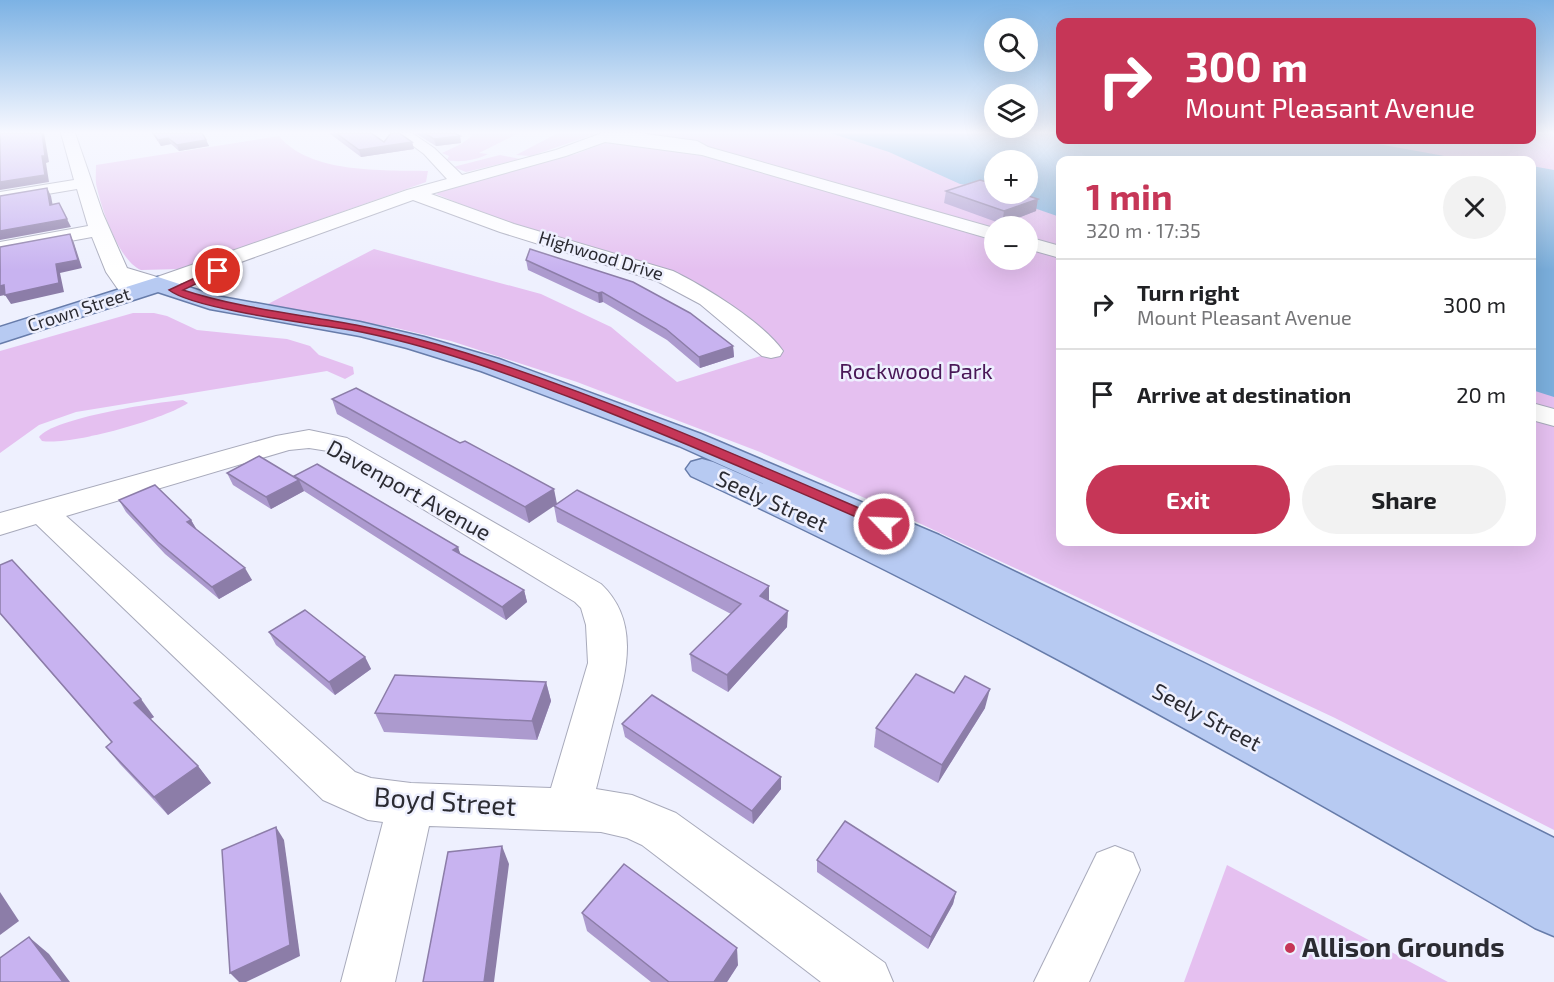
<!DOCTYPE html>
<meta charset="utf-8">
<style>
:root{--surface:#fff;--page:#f2f2f2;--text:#202124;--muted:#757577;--line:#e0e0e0;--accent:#c63657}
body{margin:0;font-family:"Exo 2",sans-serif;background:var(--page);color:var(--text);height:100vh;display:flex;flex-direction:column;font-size:22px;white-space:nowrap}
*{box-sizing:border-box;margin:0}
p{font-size:20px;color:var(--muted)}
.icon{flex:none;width:33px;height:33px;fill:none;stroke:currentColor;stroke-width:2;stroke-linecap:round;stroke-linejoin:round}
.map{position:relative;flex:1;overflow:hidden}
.panel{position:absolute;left:1056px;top:156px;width:480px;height:390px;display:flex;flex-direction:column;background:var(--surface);border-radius:12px;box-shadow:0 6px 24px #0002}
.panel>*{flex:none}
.top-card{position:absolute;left:1056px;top:18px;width:480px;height:126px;border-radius:12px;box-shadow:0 6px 24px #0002;background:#c63657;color:#fff;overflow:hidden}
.controls{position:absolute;left:984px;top:18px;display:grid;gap:12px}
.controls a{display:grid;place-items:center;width:54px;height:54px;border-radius:50%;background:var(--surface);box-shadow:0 6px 24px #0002;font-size:30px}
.pin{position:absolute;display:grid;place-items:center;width:51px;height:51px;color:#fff;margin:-26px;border:3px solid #fff;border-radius:50%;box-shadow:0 2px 6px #0007}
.me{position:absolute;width:66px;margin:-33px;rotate:294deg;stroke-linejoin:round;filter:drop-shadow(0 0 4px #0008)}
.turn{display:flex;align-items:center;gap:21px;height:126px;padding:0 30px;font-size:27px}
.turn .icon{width:78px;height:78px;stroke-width:2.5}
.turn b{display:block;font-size:42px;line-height:51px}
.round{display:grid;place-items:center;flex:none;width:63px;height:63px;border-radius:32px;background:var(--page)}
.head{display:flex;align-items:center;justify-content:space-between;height:102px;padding:0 30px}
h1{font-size:36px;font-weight:700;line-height:45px;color:var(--accent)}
.cta{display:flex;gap:12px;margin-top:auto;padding:12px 30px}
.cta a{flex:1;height:69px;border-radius:36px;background:var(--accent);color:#fff;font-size:24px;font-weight:700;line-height:69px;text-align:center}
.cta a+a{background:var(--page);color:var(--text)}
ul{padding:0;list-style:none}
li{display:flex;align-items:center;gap:18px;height:90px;padding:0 30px;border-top:2px solid var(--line)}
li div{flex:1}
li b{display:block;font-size:22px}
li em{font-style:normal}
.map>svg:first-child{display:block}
.green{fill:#e5c0f0;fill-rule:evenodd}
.water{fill:#7bafdd}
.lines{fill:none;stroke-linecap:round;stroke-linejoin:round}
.minor-casing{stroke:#a8aabb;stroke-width:2}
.major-casing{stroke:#677caa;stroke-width:3}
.minor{fill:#fff;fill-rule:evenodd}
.major{fill:#b7caf2;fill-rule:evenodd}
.wall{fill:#ac9ace}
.shaded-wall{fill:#8c7da8}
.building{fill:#c8b3f0;stroke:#8c7da8;stroke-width:1.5}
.route{fill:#c63657;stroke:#812339;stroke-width:1.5}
.poi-dot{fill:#c63657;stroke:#eef0fe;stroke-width:2}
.labels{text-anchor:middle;stroke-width:5;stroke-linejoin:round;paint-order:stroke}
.far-street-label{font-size:18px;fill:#2b2b32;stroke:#eef0fe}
.park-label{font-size:22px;fill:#491757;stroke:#eef0fe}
.street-label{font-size:22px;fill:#2b2b32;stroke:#eef0fe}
.near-street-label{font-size:27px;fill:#2b2b32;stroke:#eef0fe}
.near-poi-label{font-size:27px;font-weight:bold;fill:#2b2b32;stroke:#eef0fe;text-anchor:start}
</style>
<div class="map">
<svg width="1554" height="982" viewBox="0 0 1554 982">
<rect width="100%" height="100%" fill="#eef0fe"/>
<g class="green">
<path d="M467,133H519L479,153L488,154C477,160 459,163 447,160L449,156L442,153L461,144L472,136Z"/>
<polygon points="558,133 598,133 531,156 516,155"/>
<path d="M630,133H1060V140H1532V133H1554V830L1335,718L874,502L760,452L577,382L451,341L396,328L266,305L374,249L541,294L611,327L677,382L780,350L705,288L685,278L497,219L436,194L458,184L576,154ZM994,160H1028V194H994ZM1060,160H1532V542H1060ZM994,226H1028V260H994Z"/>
<path d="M279,136C310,174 383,170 428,171L426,182L181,269L141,270C119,261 102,210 97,188C95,181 96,173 96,165Z"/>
<polygon points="500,155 520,159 466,172 453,167"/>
<polygon points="133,313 154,313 167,316 197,330 287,339 310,346 319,355 353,367 354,374 345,379 327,371 76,412 39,425 0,453 0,351"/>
<path d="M183,400L188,403C165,419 70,446 42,441L39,437C53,418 157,402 183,400Z"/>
<polygon points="1227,865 1448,982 1184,982"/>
</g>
<g class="water">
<polygon points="830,133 1060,133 1060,140 1356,140 1450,157 1490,160 1060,160 1060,217 1011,200 1006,194 1028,194 1028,160 994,160 994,190 960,184 889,152"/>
<polygon points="1532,166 1554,170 1554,397 1532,390"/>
</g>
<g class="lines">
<defs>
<g id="minor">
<path d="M61,133H75L103,214L127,268L157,277L407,190L447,179L424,154L396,133H412L434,148L462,175L556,150L602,133H639L697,141L708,147L994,228V240L702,155L605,142L566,156L431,194L514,224L673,271C704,286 764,323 783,351L780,356L771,358L762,356L700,304L657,281L500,232L413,200L166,289L158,290L138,285L141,290L138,295L130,297L122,295L106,272L92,237L0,254V242L88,226L77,189L0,202V192L74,180Z"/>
<polygon points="1028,237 1060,246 1060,258 1028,249"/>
<polygon points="1532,403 1554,409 1554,426 1532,420"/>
<path d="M309,430L347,438L601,584C641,622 626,672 614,718C608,742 602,766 596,789L632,795L676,813L885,963L893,982H821L642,845L627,838L601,832L429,826L395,982H341L383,822L368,820L323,800L36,524L0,535V513L276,436ZM309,448L328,451L575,602L581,608L586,625L588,663L551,788L411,783L371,778L355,772L66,516L289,450Z"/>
<polygon points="1115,846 1133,853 1140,870 1089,982 1034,982 1097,853"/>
</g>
<path id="major" d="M158,277L216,296L360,322L424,337L499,359L701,434L939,535L1204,663L1554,838V936L1535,928C1258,767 981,610 691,476L686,469L691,462L702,459L713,462L766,485L679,446L481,371L407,348L360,336L210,309L158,292L0,343V327Z"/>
</defs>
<use href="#minor" class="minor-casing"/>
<use href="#major" class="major-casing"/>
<use href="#minor" class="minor"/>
<use href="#major" class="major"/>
</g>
<g class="wall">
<polygon points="152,133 202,133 209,146 179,151 171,144 161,146"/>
<polygon points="329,133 371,133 384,142 412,142 414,149 361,157"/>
<polygon points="415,133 455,133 460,136 461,143 436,146"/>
<polygon points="946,191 1036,211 1002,224 944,203"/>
<polygon points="526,260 733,346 734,357 700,368 667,340 603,302 599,303 528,270"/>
<polygon points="332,399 460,443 554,489 529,523 337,414"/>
<polygon points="227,473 294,477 458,547 460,554 524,590 527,602 506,620 304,491 271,509 233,485"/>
<polygon points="119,500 191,520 197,530 252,580 219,599 165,554 126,512"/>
<polygon points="554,506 769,601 787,627 728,692 692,671 690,654 731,614 557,522"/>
<polygon points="0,565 154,717 150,719 198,766 211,783 168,815 120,764 106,747 112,743 0,614"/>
<polygon points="269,632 365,657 371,669 335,695 276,645"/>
<polygon points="546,682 551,701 537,740 384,732 375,713"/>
<polygon points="954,693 985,708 938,783 874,747 876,728"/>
<polygon points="622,724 781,777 781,789 753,824 625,737"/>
<polygon points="817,860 956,892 953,904 928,949 817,872"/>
<polygon points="582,913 738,965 727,982 651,982 587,931"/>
</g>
<g class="shaded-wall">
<polygon points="42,133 44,133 49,162 46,163 49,182 0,190 0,182 42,156"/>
<polygon points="460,136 461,143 436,146 434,139"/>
<polygon points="168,138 171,144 161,146 158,140"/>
<polygon points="206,140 209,146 179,151 177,145"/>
<polygon points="412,142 414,149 361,157 359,150"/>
<polygon points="47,188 51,196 54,212 50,205"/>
<polygon points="1038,199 1036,211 1002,224 1004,211"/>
<polygon points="59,203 71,227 0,240 0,231"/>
<polygon points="70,234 74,243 82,268 60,273 64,292 11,304 5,295 56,264"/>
<polygon points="4,285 10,294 0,296 0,286"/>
<polygon points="602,292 603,302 599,303 598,293"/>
<polygon points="733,346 734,357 700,368 699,357"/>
<polygon points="299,480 304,491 271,509 266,497"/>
<polygon points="554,489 557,504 529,523 525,507"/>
<polygon points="191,520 198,532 187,522"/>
<polygon points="458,547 462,559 453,550"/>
<polygon points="245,568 252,580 219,599 212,587"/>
<polygon points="769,586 769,603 760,596"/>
<polygon points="524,590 527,602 506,620 502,607"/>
<polygon points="788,611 787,627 728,692 727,675"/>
<polygon points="365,657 371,669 335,695 329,682"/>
<polygon points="546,682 551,701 537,740 532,721"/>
<polygon points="990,689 985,708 938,783 942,765"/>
<polygon points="141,699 154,717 147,721 134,703"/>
<polygon points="198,766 211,783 168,815 154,797"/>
<polygon points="781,777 781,789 753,824 752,811"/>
<polygon points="276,827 284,840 300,956 246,982 239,982 230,973"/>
<polygon points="502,846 509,864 494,982 484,982"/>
<polygon points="0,892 19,921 0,935"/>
<polygon points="956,892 953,904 928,949 931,937"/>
<polygon points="29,937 49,954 70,982 63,982"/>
<polygon points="737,948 738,965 727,982 714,982"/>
</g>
<g class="building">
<polygon points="0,133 42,133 45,156 42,156 45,175 0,182"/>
<polygon points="153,133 202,133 206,140 177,145 168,138 158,140"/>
<polygon points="336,133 371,133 384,142 391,133 399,133 412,142 359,150"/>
<polygon points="424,133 455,133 460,136 434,139"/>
<polygon points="980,180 994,184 994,194 1022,194 1038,199 1004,211 946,191"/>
<polygon points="47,188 50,205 59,203 67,219 0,231 0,196"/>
<polygon points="70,234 78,260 56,264 59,283 5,295 4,285 0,286 0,247"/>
<polygon points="530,249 633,282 690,313 733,346 699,357 666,329 602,292 598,293 526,260"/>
<polygon points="356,388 460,443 465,441 554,489 525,507 332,399"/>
<polygon points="259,456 299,480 266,497 227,473"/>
<polygon points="317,464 458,547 453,550 524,590 502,607 294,476"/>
<polygon points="155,485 191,520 187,522 245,568 212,587 158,542 119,500"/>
<polygon points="577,490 769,586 760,596 788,611 727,675 690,654 741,604 554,506"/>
<polygon points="12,560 141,699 134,703 198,766 154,797 106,747 112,742 0,613 0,565"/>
<polygon points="305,610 365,657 329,682 269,632"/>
<polygon points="916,674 954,693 965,676 990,689 942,765 876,728"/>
<polygon points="395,675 546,682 532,721 375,713"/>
<polygon points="652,695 781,777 752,811 622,724"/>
<polygon points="845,821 956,892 931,937 817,860"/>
<polygon points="276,827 290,945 230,973 222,850"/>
<polygon points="502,846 484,982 423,982 448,852"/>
<polygon points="624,864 737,948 714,982 669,982 582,913"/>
<polygon points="29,937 63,982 0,982 0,958"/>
</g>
<linearGradient id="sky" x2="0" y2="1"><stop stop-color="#7cb2e4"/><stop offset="0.49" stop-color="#f7f8ff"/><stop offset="1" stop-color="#f7f8ff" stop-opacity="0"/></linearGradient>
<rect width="1554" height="270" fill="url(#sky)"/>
<path class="route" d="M214,269L222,271L183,290C238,308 298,314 356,325C393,332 431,342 466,353C611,399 750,461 889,521L891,524L889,527H879C781,484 684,442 585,403C509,374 431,345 351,330C314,324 193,309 169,290Z"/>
<circle class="poi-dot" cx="1290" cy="948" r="6"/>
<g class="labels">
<g class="far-street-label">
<text transform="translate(601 256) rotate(17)" y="6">Highwood Drive</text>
<text transform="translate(79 310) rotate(-18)" y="6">Crown Street</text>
</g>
<g class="park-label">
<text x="916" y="379">Rockwood Park</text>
</g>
<g class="street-label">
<text transform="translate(409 490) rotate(29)" y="8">Davenport Avenue</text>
<text transform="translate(772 501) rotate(24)" y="8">Seely Street</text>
<text transform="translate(1207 717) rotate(28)" y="8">Seely Street</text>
</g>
<g class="near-street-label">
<text transform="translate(445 802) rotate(4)" y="9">Boyd Street</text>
</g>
<g class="near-poi-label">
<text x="1302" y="957">Allison Grounds</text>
</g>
</g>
</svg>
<div class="controls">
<a><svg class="icon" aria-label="search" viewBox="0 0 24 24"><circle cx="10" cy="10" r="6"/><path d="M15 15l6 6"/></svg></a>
<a><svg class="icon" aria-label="layers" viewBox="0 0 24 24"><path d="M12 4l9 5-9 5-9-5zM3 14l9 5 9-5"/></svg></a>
<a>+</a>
<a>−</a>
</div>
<div class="pin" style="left:218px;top:271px;background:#d93025"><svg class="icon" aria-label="arrive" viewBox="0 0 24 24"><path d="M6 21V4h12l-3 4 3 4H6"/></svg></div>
<svg class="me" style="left:884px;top:524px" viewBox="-20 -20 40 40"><circle r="17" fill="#c63657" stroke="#fff" stroke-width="3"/><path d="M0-11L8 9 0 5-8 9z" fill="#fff"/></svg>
<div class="top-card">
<div class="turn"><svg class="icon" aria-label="right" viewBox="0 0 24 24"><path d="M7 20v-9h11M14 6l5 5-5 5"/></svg><div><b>300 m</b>Mount Pleasant Avenue</div></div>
</div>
<section class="panel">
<div class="head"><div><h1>1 min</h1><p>320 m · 17:35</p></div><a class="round"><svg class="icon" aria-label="close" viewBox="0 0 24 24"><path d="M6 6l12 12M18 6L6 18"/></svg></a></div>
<ul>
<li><svg class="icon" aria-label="right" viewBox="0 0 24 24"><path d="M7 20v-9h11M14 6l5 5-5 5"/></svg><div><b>Turn right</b><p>Mount Pleasant Avenue</p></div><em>300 m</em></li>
<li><svg class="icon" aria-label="arrive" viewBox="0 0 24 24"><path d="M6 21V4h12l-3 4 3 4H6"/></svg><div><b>Arrive at destination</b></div><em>20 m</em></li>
</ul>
<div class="cta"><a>Exit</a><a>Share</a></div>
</section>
</div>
